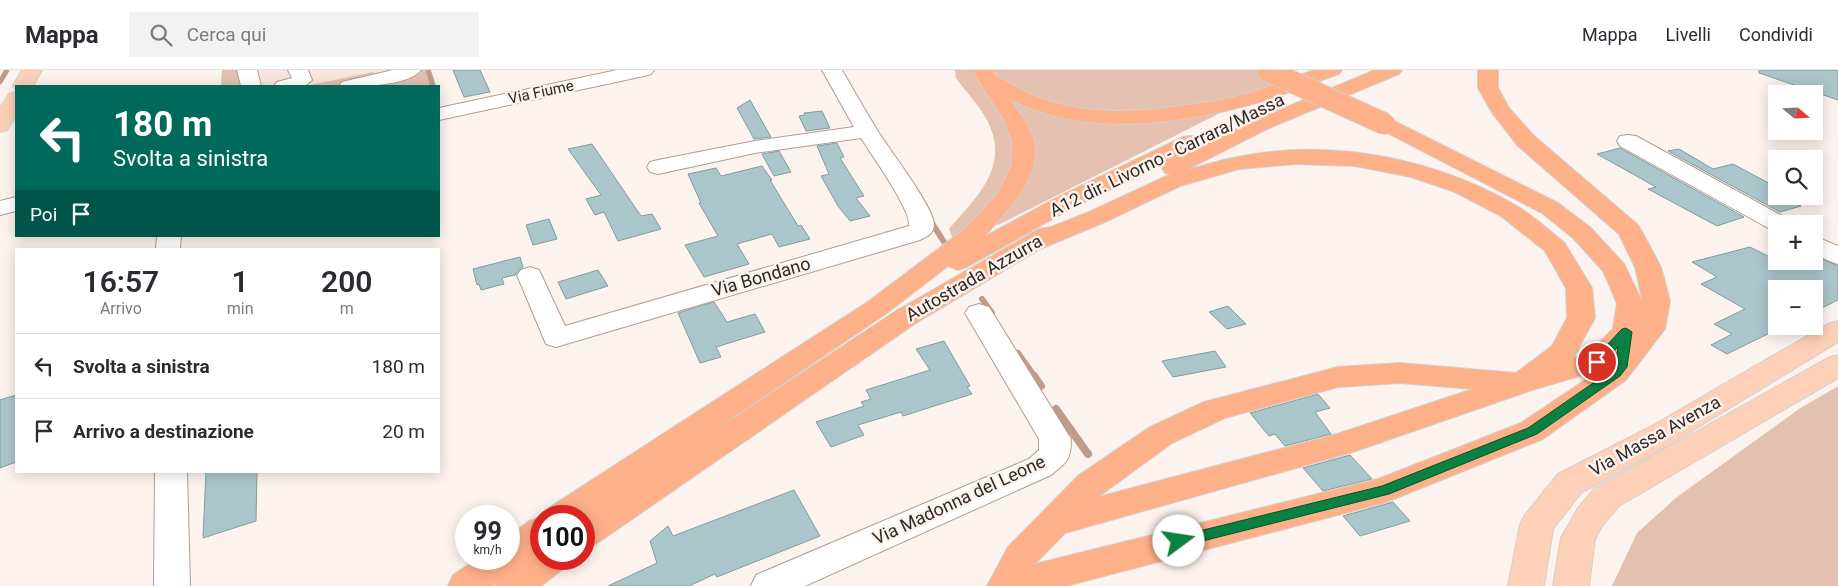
<!DOCTYPE html>
<html lang="it">
<meta charset="utf-8">
<style>
:root{--surface:#fff;--page:#f2f2f3;--text:#2b2b33;--muted:#7c7c81;--line:#e1e1e2}
body{margin:0;font-family:Roboto,sans-serif;background:var(--page);color:var(--text);height:100vh;display:flex;flex-direction:column;font-size:19px;white-space:nowrap}
*{box-sizing:border-box;margin:0}
p{font-size:16px;color:var(--muted)}
.icon{flex:none;width:28px;height:28px;fill:none;stroke:currentColor;stroke-width:2;stroke-linecap:round;stroke-linejoin:round}
.map{position:relative;flex:1;overflow:hidden}
.side{position:absolute;left:15px;top:178px;width:425px;height:225px;display:flex;flex-direction:column;background:var(--surface);border-radius:0px;box-shadow:0 2px 12px #0003}
.side>*{flex:none}
.banner{position:absolute;left:15px;top:15px;width:425px;height:152px;border-radius:0px;box-shadow:0 2px 12px #0003;background:#00695c;color:#fff;overflow:hidden}
.needle{width:32px;rotate:109deg}
.controls{position:absolute;left:1768px;top:15px;display:grid;gap:10px}
.controls a{display:grid;place-items:center;width:55px;height:55px;border-radius:0px;background:var(--surface);box-shadow:0 2px 12px #0003;font-size:25px}
.speed{position:absolute;left:455px;top:435px;display:flex;gap:10px;font-size:25px;font-weight:700;text-align:center}
.speed>*{display:grid;place-content:center;width:65px;height:65px;border-radius:50%;background:var(--surface);box-shadow:0 2px 12px #0003;line-height:1}
.speed small{font-size:12px;font-weight:400}
.speed .limit{border:8px solid #d22;background:#fff;color:#111}
.pin{position:absolute;display:grid;place-items:center;width:42px;height:42px;color:#fff;margin:-21px;border:2px solid #fff;border-radius:50%;box-shadow:0 1px 5px #0007}
.me{position:absolute;width:55px;margin:-28px;rotate:76deg;stroke-linejoin:round;filter:drop-shadow(0 0 4px #0008)}
.turn{display:flex;align-items:center;gap:18px;height:105px;padding:0 15px;font-size:22px}
.turn .icon{width:65px;height:65px;stroke-width:2.5}
.turn b{display:block;font-size:35px;line-height:42px}
.then{display:flex;align-items:center;height:48px;padding:0 15px;background:#0003;gap:10px;font-size:19px}
.eta{display:flex;justify-content:space-evenly;align-items:center;height:85px;text-align:center}
.eta b{font-size:30px;font-weight:600;line-height:35px}
ul{padding:0;list-style:none}
li{display:flex;align-items:center;gap:15px;height:65px;padding:0 15px;border-top:1px solid var(--line)}
li div{flex:1}
li b{display:block;font-size:19px}
li em{font-style:normal}
header{display:flex;align-items:center;gap:30px;box-sizing:border-box;height:70px;padding:0 25px;background:var(--surface);border-bottom:1px solid var(--line)}
header strong{font-size:24px}
nav{display:flex;gap:28px;margin-inline-start:auto;font-size:18px}
.search{width:350px;height:45px;background:var(--page);display:flex;align-items:center;gap:12px;box-sizing:border-box;padding:0 18px;border-radius:0px;color:var(--muted);font-size:19px}
.map>svg:first-child{display:block}
.built{fill:#f8e5dc}
.green{fill:#e3c0af}
.lines{fill:none;stroke-linecap:round;stroke-linejoin:round}
.stream-far2{stroke:#bf9b89;stroke-width:5}
.stream-far1{stroke:#bf9b89;stroke-width:6}
.stream{stroke:#bf9b89;stroke-width:8}
.building{fill:#aac6cb;stroke:#819ca1}
.minor-casing{stroke:#b29c91;stroke-width:2}
.major-casing{stroke:#d2d0cf;stroke-width:2}
.highway-casing{stroke:#d2d0cf;stroke-width:2}
.minor{fill:#fff;fill-rule:evenodd}
.major{fill:#fed0b8;fill-rule:evenodd}
.highway{fill:#feb089;fill-rule:evenodd}
.highway-bridge-casing{stroke:#d2d0cf;stroke-width:23;stroke-linecap:butt}
.highway-bridge{stroke:#feb089;stroke-width:21}
.route{fill:#0b8043;stroke:#07532c}
.labels{text-anchor:middle;stroke-width:5;stroke-linejoin:round;paint-order:stroke}
.far-street-label{font-size:15px;fill:#312824;stroke:#fdf3ee}
.street-label{font-size:18px;fill:#312824;stroke:#fdf3ee}
</style>
<header>
<strong>Mappa</strong>
<div class="search"><svg class="icon" aria-label="search" viewBox="0 0 24 24"><circle cx="10" cy="10" r="6"/><path d="M15 15l6 6"/></svg>Cerca qui</div>
<nav><a>Mappa</a><a>Livelli</a><a>Condividi</a></nav>
</header>
<div class="map">
<svg width="1838" height="516" viewBox="0 0 1838 516">
<rect width="100%" height="100%" fill="#fdf3ee"/>
<polygon class="built" points="222,0 431,0 436,16 221,16"/>
<g class="green">
<polygon points="222,0 244,0 246,16 221,16"/>
<polygon points="415,0 431,0 436,16 357,16 396,8"/>
<path d="M955,0H977L1002,39L1014,74V91L996,131L954,171L949,159C977,127 1010,97 988,52C980,36 966,22 956,8Z"/>
<polygon points="994,0 1256,0 1283,13 1236,30 1155,44 1091,43 1031,29 999,9"/>
<polygon points="373,2 374,4 348,15 310,15"/>
<polygon points="1007,28 1057,44 1220,43 998,155 993,154 1024,107"/>
<polygon points="1838,316 1838,516 1612,516 1637,463 1677,427 1799,339"/>
</g>
<g class="lines">
<g class="stream-far2">
<polyline points="428,0 433,16"/>
<polyline points="0,12 7,0"/>
</g>
<g class="stream-far1">
<polyline points="930,150 944,172"/>
<polyline points="982,229 992,243"/>
<polyline points="1018,283 1035,307"/>
</g>
<g class="stream">
<polyline points="1034,306 1041,316"/>
<polyline points="1056,339 1088,384"/>
</g>
</g>
<g class="building">
<polygon points="453,0 480,0 490,22 464,27"/>
<polygon points="1759,0 1838,0 1838,30 1759,3"/>
<polygon points="750,30 771,67 754,69 737,38"/>
<polygon points="822,41 830,58 806,61 799,46 805,45 804,43"/>
<polygon points="837,73 844,87 840,88 864,126 856,128 870,146 850,151 838,136 821,106 829,104 817,76"/>
<polygon points="592,74 641,146 652,144 661,159 618,171 604,142 595,145 586,129 601,125 568,79"/>
<polygon points="1620,78 1744,147 1717,156 1648,119 1656,117 1597,84"/>
<polygon points="1679,79 1713,99 1733,94 1776,117 1776,126 1795,126 1804,131 1796,134 1801,136 1780,142 1668,81"/>
<polygon points="779,81 791,102 774,106 762,84"/>
<polygon points="762,96 772,110 770,110 798,156 801,155 810,169 779,177 772,164 737,174 749,194 704,207 685,175 718,166 699,133 701,133 688,104 716,98 721,106"/>
<polygon points="549,149 557,169 533,175 526,155"/>
<polygon points="1750,177 1784,194 1793,191 1814,191 1814,185 1838,196 1838,230 1814,242 1814,219 1776,219 1776,260 1727,284 1711,275 1732,264 1714,254 1745,239 1701,214 1717,207 1692,192"/>
<polygon points="520,187 523,197 520,199 515,205 502,208 504,214 481,220 479,214 477,215 473,199"/>
<polygon points="598,200 608,216 566,229 558,212"/>
<polygon points="714,232 727,252 755,244 765,262 716,277 721,287 700,293 678,243"/>
<polygon points="1228,236 1246,254 1227,259 1209,242"/>
<polygon points="944,271 970,316 967,317 972,324 903,346 901,342 858,355 864,365 831,377 816,352 864,336 861,332 871,329 866,320 930,300 916,279"/>
<polygon points="1215,281 1226,297 1173,307 1162,291"/>
<polygon points="1318,324 1330,338 1315,342 1331,364 1285,376 1275,364 1269,366 1250,343"/>
<polygon points="16,325 16,392 0,398 0,330"/>
<polygon points="1350,385 1372,409 1323,421 1303,398"/>
<polygon points="206,401 257,401 256,451 203,468"/>
<polygon points="794,420 820,466 717,507 715,504 689,516 608,516 657,493 650,471 668,456 673,466"/>
<polygon points="1393,432 1410,451 1360,466 1343,446"/>
</g>
<g class="lines">
<defs>
<g id="minor">
<polygon points="237,0 257,0 261,16 241,16"/>
<polygon points="288,0 308,0 312,10 305,16 274,16 277,12 292,8"/>
<path d="M393,0H421C409,16 358,17 339,16L342,12Z"/>
<polygon points="617,0 654,0 651,4 644,6 439,50 439,38"/>
<path d="M822,0H842C854,21 866,42 879,63C890,80 934,138 934,154C934,164 927,166 920,170L566,274L556,277L546,274L517,205L521,200L530,197L539,200L565,256L909,156C912,141 871,84 861,68L755,83L658,104L650,102L647,97L650,92L658,90L755,71L854,57Z"/>
<polygon points="1628,65 1636,66 1788,149 1791,154 1776,154 1776,161 1770,159 1620,76 1617,71 1620,66"/>
<polygon points="16,127 16,141 0,145 0,131"/>
<polygon points="157,166 181,166 180,179 156,179"/>
<polygon points="1814,166 1838,176 1838,194 1829,191 1814,183"/>
<path d="M979,234L989,237L1071,369C1071,390 1067,392 1051,405L805,516H751L756,505L1029,389L1039,380V369L965,243L969,237Z"/>
<polygon points="155,401 187,401 190,516 154,516"/>
</g>
<g id="major">
<polygon points="22,0 42,0 33,16 16,16 16,20 13,16"/>
<polygon points="16,22 16,46 7,60 0,62 0,38 9,24"/>
<polygon points="1838,251 1838,272 1672,373 1582,422 1553,459 1544,516 1508,516 1520,455 1525,445 1558,404 1650,357 1828,254"/>
<polygon points="1838,285 1838,308 1619,436 1602,456 1595,469 1589,516 1553,516 1561,468 1578,438 1595,418 1828,288"/>
</g>
<g id="highway">
<path d="M974,0H994L995,5L1027,23L1055,33L1082,39L1116,41L1150,40L1216,31L1250,23L1314,0H1342L1339,4C1310,14 1282,26 1253,34C1176,55 1085,67 1011,30C1019,42 1030,56 1034,71C1042,109 1006,141 984,167L1058,127L1183,67L1191,66L1199,67L1202,72L1199,77L1074,137L967,197L958,200L948,196L887,243L694,374L896,241L1039,159L1051,157L1089,142L1171,104L1165,103L1162,98L1165,93L1253,51L1375,0H1402L1399,4L1267,59L1186,100C1203,96 1220,90 1237,87C1331,68 1433,88 1515,135C1533,145 1548,160 1564,172L1567,177L1592,218L1595,248L1573,288L1587,284L1613,259L1617,233L1603,201L1573,168L1542,143L1378,58L1375,54L1378,50L1385,48L1392,50L1558,133L1591,158L1624,194L1643,233L1635,197L1619,164L1517,75L1493,44L1478,18V0H1498V18L1509,38L1533,65L1638,155L1641,160L1661,197L1670,231L1665,259L1626,310L1543,369L1384,433L1066,516H987L1008,477L1079,405L1150,357L1204,332L1338,297L1400,293L1516,303L1552,276L1567,248L1566,218L1545,181L1501,146L1455,122L1411,107L1355,96L1296,94L1239,99L1180,116L1105,152L1040,179L916,253L596,474L584,478V446H545L550,437L869,231L966,158L999,122L1011,96L1012,71L1004,50L974,3ZM1600,300L1521,353L1378,409L1035,494L1065,463L1353,382L1532,320ZM1400,313L1473,319L1337,364L1098,427L1172,373L1225,348L1338,317Z"/>
<polygon points="541,447 541,489 569,489 563,499 541,516 496,516 498,513 493,516 448,516 453,505 477,489 509,489 509,466 529,451"/>
</g>
</defs>
<use href="#minor" class="minor-casing"/>
<use href="#major" class="major-casing"/>
<use href="#highway" class="highway-casing"/>
<use href="#minor" class="minor"/>
<use href="#major" class="major"/>
<use href="#highway" class="highway"/>
<defs>
<polyline id="highway-bridge" points="1268,1 1385,54"/>
</defs>
<use href="#highway-bridge" class="highway-bridge-casing"/>
<use href="#highway-bridge" class="highway-bridge"/>
</g>
<polygon class="route" points="1626,258 1632,262 1627,297 1620,306 1537,364 1389,424 1179,477 1174,475 1172,471 1174,467 1179,466 1382,416 1528,358 1612,300 1615,296 1618,277 1601,294 1593,294 1591,292 1622,259"/>
<g class="labels">
<g class="far-street-label">
<text transform="translate(541 22) rotate(-12)" y="5">Via Fiume</text>
</g>
<g class="street-label">
<text transform="translate(1167 85) rotate(-26)" y="6">A12 dir. Livorno - Carrara/Massa</text>
<text transform="translate(761 207) rotate(-16)" y="6">Via Bondano</text>
<text transform="translate(974 208) rotate(-30)" y="6">Autostrada Azzurra</text>
<text transform="translate(1655 366) rotate(-29)" y="6">Via Massa Avenza</text>
<text transform="translate(959 430) rotate(-25)" y="6">Via Madonna del Leone</text>
</g>
</g>
</svg>
<div class="controls">
<a><svg class="needle" viewBox="-14 -14 28 28"><path d="M0-13l5 13h-10z" fill="#e53935"/><path d="M0 13l5-13h-10z" fill="#7c7c81"/></svg></a>
<a><svg class="icon" aria-label="search" viewBox="0 0 24 24"><circle cx="10" cy="10" r="6"/><path d="M15 15l6 6"/></svg></a>
<a>+</a>
<a>−</a>
</div>
<div class="speed"><div>99<small>km/h</small></div><div class="limit">100</div></div>
<div class="pin" style="left:1597px;top:292px;background:#d93025"><svg class="icon" aria-label="arrive" viewBox="0 0 24 24"><path d="M6 21V4h12l-3 4 3 4H6"/></svg></div>
<svg class="me" style="left:1179px;top:471px" viewBox="-20 -20 40 40"><circle r="19" fill="#fff"/><path d="M0-13L10 11 0 6-10 11z" fill="#0b8043"/></svg>
<div class="banner">
<div class="turn"><svg class="icon" aria-label="left" viewBox="0 0 24 24"><path d="M17 20v-9H6M10 6l-5 5 5 5"/></svg><div><b>180 m</b>Svolta a sinistra</div></div>
<div class="then">Poi<svg class="icon" aria-label="arrive" viewBox="0 0 24 24"><path d="M6 21V4h12l-3 4 3 4H6"/></svg></div>
</div>
<section class="side">
<div class="eta">
<div><b>16:57</b><p>Arrivo</p></div>
<div><b>1</b><p>min</p></div>
<div><b>200</b><p>m</p></div>
</div>
<ul>
<li><svg class="icon" aria-label="left" viewBox="0 0 24 24"><path d="M17 20v-9H6M10 6l-5 5 5 5"/></svg><div><b>Svolta a sinistra</b></div><em>180 m</em></li>
<li><svg class="icon" aria-label="arrive" viewBox="0 0 24 24"><path d="M6 21V4h12l-3 4 3 4H6"/></svg><div><b>Arrivo a destinazione</b></div><em>20 m</em></li>
</ul>
</section>
</div>
